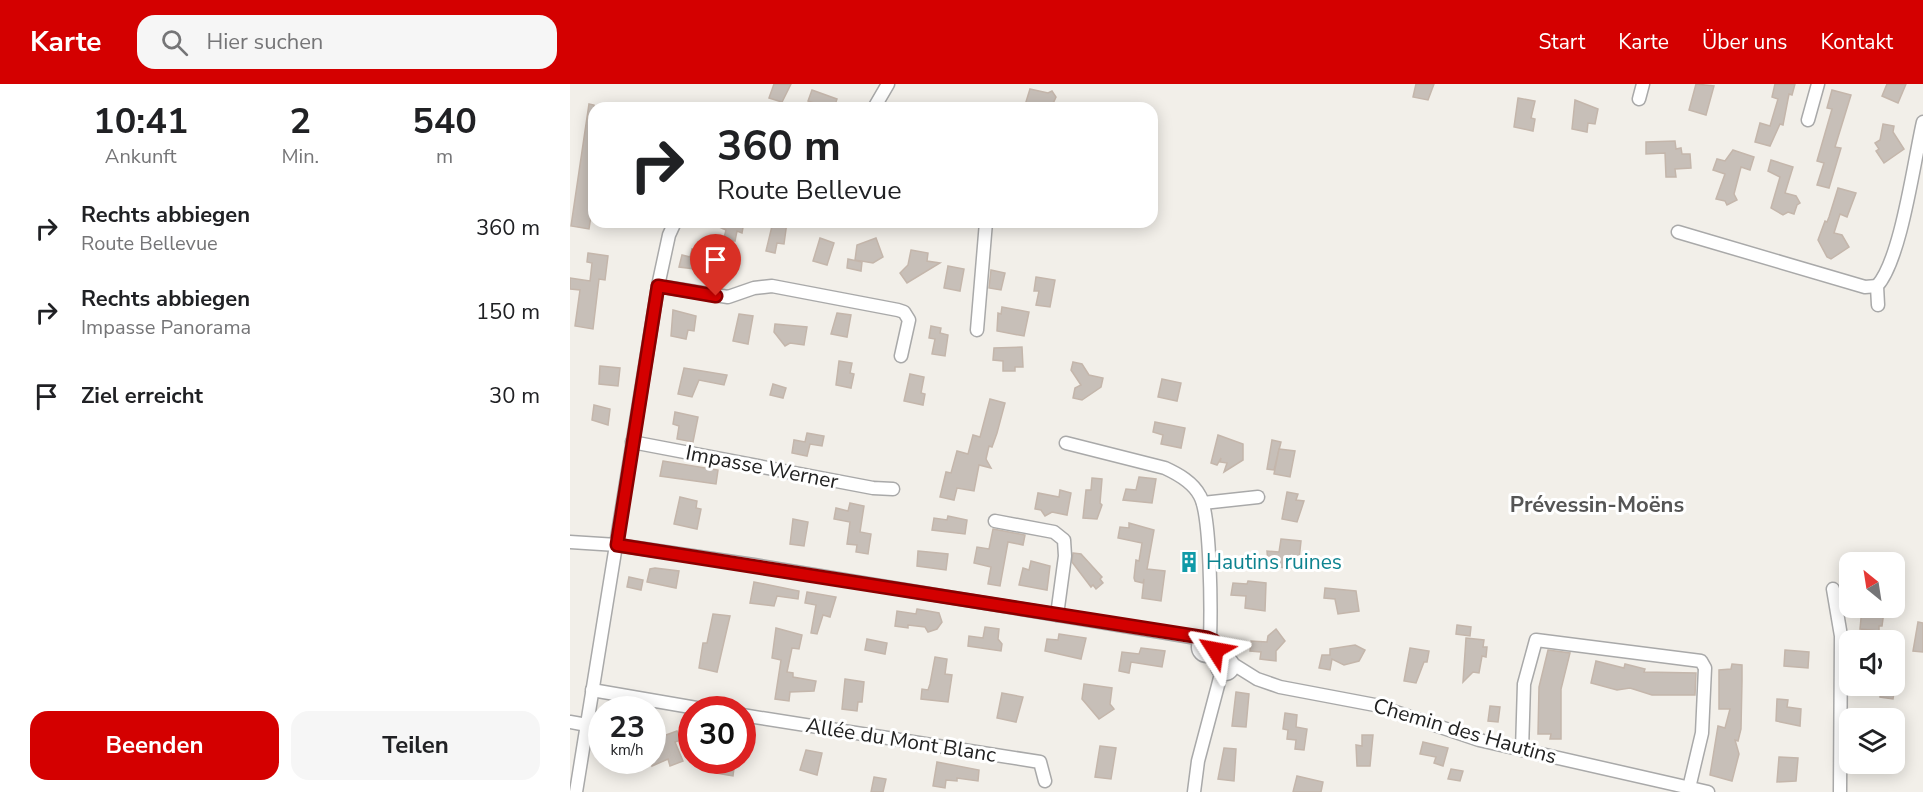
<!DOCTYPE html>
<html lang="de">
<meta charset="utf-8">
<style>
:root{--surface:#fff;--page:#f6f6f6;--text:#202124;--muted:#757577;--accent:#d40000}
body{margin:0;font-family:"Nunito Sans",sans-serif;background:var(--page);color:var(--text);height:100vh;display:flex;flex-direction:column;font-size:22px;white-space:nowrap}
*{box-sizing:border-box;margin:0}
p{font-size:20px;color:var(--muted)}
.icon{flex:none;width:33px;height:33px;fill:none;stroke:currentColor;stroke-width:2;stroke-linecap:round;stroke-linejoin:round}
.map{position:relative;flex:1;overflow:hidden}
.sheet{display:flex;flex-direction:column;background:var(--surface);width:570px}
.sheet>*{flex:none}
.hud{position:absolute;left:18px;top:18px;width:570px;height:126px;border-radius:18px;box-shadow:0 3px 15px #0003;background:#fff;color:var(--text);overflow:hidden}
.needle{width:39px;rotate:330deg}
.controls{position:absolute;left:1269px;top:468px;display:grid;gap:12px}
.controls a{display:grid;place-items:center;width:66px;height:66px;border-radius:12px;background:var(--surface);box-shadow:0 3px 15px #0003;font-size:30px}
.speed{position:absolute;left:18px;top:612px;display:flex;gap:12px;font-size:30px;font-weight:700;text-align:center}
.speed>*{display:grid;place-content:center;width:78px;height:78px;border-radius:50%;background:var(--surface);box-shadow:0 3px 15px #0003;line-height:1}
.speed small{font-size:15px;font-weight:400}
.speed .limit{border:9px solid #d22;background:#fff;color:#111}
.pin{position:absolute;display:grid;place-items:center;width:51px;height:51px;color:#fff;margin:-62px -26px;border-radius:50% 50% 50% 0;rotate:-45deg;box-shadow:0 0 6px #0007}
.pin .icon{rotate:45deg}
.me{position:absolute;width:66px;margin:-33px;rotate:304deg;stroke-linejoin:round;filter:drop-shadow(0 0 4px #0008)}
.turn{display:flex;align-items:center;gap:21px;height:126px;padding:0 30px;font-size:27px}
.turn .icon{width:78px;height:78px;stroke-width:2.5}
.turn b{display:block;font-size:42px;line-height:51px}
.eta{display:flex;justify-content:space-evenly;align-items:center;height:102px;text-align:center}
.eta b{font-size:36px;font-weight:700;line-height:42px}
.action{display:flex;gap:12px;margin-top:auto;padding:12px 30px}
.action a{flex:1;height:69px;border-radius:18px;background:var(--accent);color:#fff;font-size:24px;font-weight:700;line-height:69px;text-align:center}
.action a+a{background:var(--page);color:var(--text)}
ul{padding:0;list-style:none}
li{display:flex;align-items:center;gap:18px;height:84px;padding:0 30px}
li div{flex:1}
li b{display:block;font-size:22px}
li em{font-style:normal}
header{display:flex;align-items:center;gap:36px;box-sizing:border-box;height:84px;padding:0 30px;background:var(--accent);color:#fff}
header strong{font-size:28px}
nav{display:flex;gap:33px;margin-inline-start:auto;font-size:21px}
.search{width:420px;height:54px;background:var(--page);display:flex;align-items:center;gap:15px;box-sizing:border-box;padding:0 21px;border-radius:18px;color:var(--muted);font-size:22px}
main{display:flex;flex:1;min-height:0}
.map>svg:first-child{display:block}
.building{fill:#c7bfb8;stroke:#c4b6ab;stroke-width:1.5}
.lines{fill:none;stroke-linecap:round;stroke-linejoin:round}
.minor-casing{stroke:#a9a9a9;stroke-width:15}
.minor{stroke:#fff;stroke-width:12}
.route-casing{stroke:#8a0000;stroke-width:15}
.route{stroke:#d40000;stroke-width:10}
.labels{text-anchor:middle;stroke-width:6;stroke-linejoin:round;paint-order:stroke}
.street-label{font-size:21px;fill:#222;stroke:#fff}
.culture-label{font-size:21px;fill:#0d838f;stroke:#fff;text-anchor:start}
.neighbourhood-label{font-size:22px;font-weight:bold;fill:#555;stroke:#fff}
</style>
<header>
<strong>Karte</strong>
<div class="search"><svg class="icon" aria-label="search" viewBox="0 0 24 24"><circle cx="10" cy="10" r="6"/><path d="M15 15l6 6"/></svg>Hier suchen</div>
<nav><a>Start</a><a>Karte</a><a>Über uns</a><a>Kontakt</a></nav>
</header>
<main>
<section class="sheet">
<div class="eta">
<div><b>10:41</b><p>Ankunft</p></div>
<div><b>2</b><p>Min.</p></div>
<div><b>540</b><p>m</p></div>
</div>
<ul>
<li><svg class="icon" aria-label="right" viewBox="0 0 24 24"><path d="M7 20v-9h11M14 6l5 5-5 5"/></svg><div><b>Rechts abbiegen</b><p>Route Bellevue</p></div><em>360 m</em></li>
<li><svg class="icon" aria-label="right" viewBox="0 0 24 24"><path d="M7 20v-9h11M14 6l5 5-5 5"/></svg><div><b>Rechts abbiegen</b><p>Impasse Panorama</p></div><em>150 m</em></li>
<li><svg class="icon" aria-label="arrive" viewBox="0 0 24 24"><path d="M6 21V4h12l-3 4 3 4H6"/></svg><div><b>Ziel erreicht</b></div><em>30 m</em></li>
</ul>
<div class="action"><a>Beenden</a><a>Teilen</a></div>
</section>
<div class="map">
<svg width="1353" height="708" viewBox="0 0 1353 708">
<rect width="100%" height="100%" fill="#f2efe9"/>
<g class="building">
<polygon points="204,0 221,0 212,18 199,14"/>
<polygon points="846,0 864,0 858,16 843,13"/>
<polygon points="1126,0 1144,2 1136,31 1119,26"/>
<polygon points="1205,0 1225,0 1222,11 1219,10 1213,41 1210,40 1200,62 1185,58 1190,39 1200,42 1208,15 1202,13"/>
<polygon points="1317,0 1336,0 1328,19 1312,12"/>
<polygon points="460,5 478,9 482,7 486,13 481,24 455,21"/>
<polygon points="242,6 267,15 264,24 249,24 250,21 238,17"/>
<polygon points="1262,6 1281,11 1265,63 1271,64 1259,104 1247,101 1254,79 1247,77 1262,25 1257,24"/>
<polygon points="948,14 965,17 961,34 965,35 963,47 944,43"/>
<polygon points="1005,16 1028,25 1025,40 1018,39 1017,48 1002,45"/>
<polygon points="19,20 24,21 24,113 19,145 1,142"/>
<polygon points="1313,40 1324,42 1323,48 1334,65 1314,79 1306,67 1309,65 1305,59 1310,56"/>
<polygon points="1105,57 1106,65 1111,64 1112,70 1120,70 1121,84 1105,85 1106,93 1096,93 1095,69 1076,70 1076,58"/>
<polygon points="1163,66 1184,73 1180,86 1171,83 1164,110 1167,116 1157,121 1155,117 1146,115 1155,90 1143,86 1147,75 1155,77"/>
<polygon points="1201,76 1223,83 1215,109 1226,112 1230,119 1227,121 1224,130 1218,128 1213,131 1201,124 1210,93 1198,87"/>
<polygon points="1268,104 1286,109 1277,133 1270,130 1264,149 1272,151 1279,163 1261,175 1257,173 1248,156 1255,137 1257,138 1259,133"/>
<polygon points="138,138 174,138 172,149 167,147 165,157 154,154 156,146"/>
<polygon points="203,138 217,138 214,160 207,159 205,169 196,167"/>
<polygon points="250,154 264,159 257,181 243,177"/>
<polygon points="306,154 313,173 303,179 285,176 287,161"/>
<polygon points="122,165 144,170 142,178 135,177 133,186 109,183 112,171 120,173"/>
<polygon points="341,166 358,169 357,177 370,179 337,199 330,189 338,181"/>
<polygon points="18,169 38,172 35,196 29,195 23,245 5,242 10,206 0,205 0,194 20,197 22,179 17,178"/>
<polygon points="278,175 292,178 291,187 277,184"/>
<polygon points="378,182 394,185 390,207 374,204"/>
<polygon points="421,186 435,189 431,206 419,204"/>
<polygon points="466,193 485,196 480,223 466,221 469,207 464,207"/>
<polygon points="432,223 459,228 454,252 427,247 428,229 431,230"/>
<polygon points="103,226 126,232 124,247 118,246 116,255 101,252"/>
<polygon points="267,229 281,231 277,253 261,250"/>
<polygon points="169,230 183,232 178,260 163,257"/>
<polygon points="205,240 237,243 234,261 220,259 215,262 204,248"/>
<polygon points="361,242 371,244 370,249 378,251 375,272 362,270 365,255 359,254"/>
<polygon points="452,263 453,283 445,283 445,287 433,287 433,277 423,276 424,264"/>
<polygon points="269,277 282,279 280,289 284,290 281,304 266,301"/>
<polygon points="503,278 512,280 519,291 533,294 531,303 512,316 503,314 505,304 511,301 501,286"/>
<polygon points="30,282 50,284 48,302 29,300"/>
<polygon points="114,284 157,291 154,301 129,296 122,313 108,310"/>
<polygon points="340,290 354,293 351,309 355,310 353,321 334,317"/>
<polygon points="592,295 611,299 607,317 588,313"/>
<polygon points="203,300 216,304 213,314 200,311"/>
<polygon points="420,315 435,319 427,349 422,363 419,362 416,375 421,384 409,381 404,407 387,404 384,416 370,413 376,388 381,389 387,367 398,370 403,351 410,353"/>
<polygon points="24,321 40,325 38,341 22,336"/>
<polygon points="105,328 128,333 123,358 107,355 109,342 103,340"/>
<polygon points="585,338 615,344 611,364 591,360 593,351 583,348"/>
<polygon points="237,349 254,352 252,362 240,360 237,372 222,369 224,356 235,358"/>
<polygon points="648,351 673,360 673,376 654,388 657,379 650,378 651,374 647,381 641,379"/>
<polygon points="702,356 711,358 704,386 697,385"/>
<polygon points="709,365 725,367 720,393 704,390"/>
<polygon points="93,377 148,386 146,400 90,392"/>
<polygon points="569,393 586,395 582,419 553,416 556,405 566,406"/>
<polygon points="522,394 532,395 530,419 532,421 527,435 513,434 516,406 521,406"/>
<polygon points="490,406 501,409 497,431 482,428 475,432 471,426 465,425 468,409 489,413"/>
<polygon points="717,408 728,410 726,416 734,417 727,438 712,435"/>
<polygon points="110,413 127,417 126,424 131,425 127,445 104,440"/>
<polygon points="280,419 294,422 290,448 301,450 298,470 286,468 287,461 277,460 280,438 264,435 266,424 278,427"/>
<polygon points="378,432 397,436 395,450 362,446 364,434 377,436"/>
<polygon points="223,435 238,438 234,462 220,460"/>
<polygon points="559,439 584,446 577,485 595,487 591,517 572,514 574,495 573,499 565,497 564,494 566,476 569,477 572,459 548,454 550,443 559,444"/>
<polygon points="423,445 455,451 453,461 438,458 430,502 418,500 421,483 404,479 407,463 419,465"/>
<polygon points="711,455 731,457 728,485 708,483 709,480 698,479 697,467 709,468"/>
<polygon points="348,467 378,470 376,486 347,482"/>
<polygon points="503,469 511,470 532,493 530,495 533,499 526,505 523,501 521,503 502,478"/>
<polygon points="461,477 480,482 477,506 449,501 453,484 459,486"/>
<polygon points="85,484 109,487 106,504 77,498 80,485"/>
<polygon points="59,493 73,496 71,506 57,503"/>
<polygon points="678,497 696,499 695,527 675,524 676,512 661,511 663,499 677,500"/>
<polygon points="184,498 229,507 228,515 207,512 204,522 180,519"/>
<polygon points="755,504 786,507 789,527 768,530 765,515 754,514"/>
<polygon points="237,508 266,513 260,533 253,531 247,550 241,549 246,521 235,519"/>
<polygon points="1292,524 1310,524 1314,527 1312,542 1309,542 1309,547 1290,545"/>
<polygon points="347,525 369,529 372,538 367,545 358,548 355,543 338,541 338,544 325,542 327,527 346,530"/>
<polygon points="143,530 160,532 147,588 129,584 133,559 137,559"/>
<polygon points="1348,538 1353,539 1353,568 1343,567"/>
<polygon points="887,541 901,543 900,552 886,550"/>
<polygon points="415,543 429,545 428,555 432,560 431,567 398,562 399,552 413,554"/>
<polygon points="206,544 232,551 229,565 222,564 217,588 223,589 223,593 246,597 244,607 220,608 219,617 205,615 211,576 202,574"/>
<polygon points="706,545 715,557 706,567 706,577 690,575 691,568 680,567 681,557 697,558 698,552"/>
<polygon points="489,550 516,554 511,575 475,567 477,555 488,556"/>
<polygon points="896,554 914,556 913,563 917,563 916,573 912,572 909,589 903,588 893,598"/>
<polygon points="297,555 317,559 315,570 295,566"/>
<polygon points="785,561 795,566 789,577 774,581 762,575 760,586 749,584 752,571 760,571 760,565"/>
<polygon points="571,564 595,567 592,583 561,578 559,589 549,587 552,568 569,570"/>
<polygon points="840,564 859,567 857,578 854,578 846,599 834,597"/>
<polygon points="978,566 1000,569 991,605 991,655 980,655 981,650 968,650 969,603"/>
<polygon points="1215,566 1239,568 1238,584 1214,582"/>
<polygon points="365,573 377,575 375,590 382,591 378,618 351,615 352,605 358,606 360,600"/>
<polygon points="1026,577 1054,584 1055,580 1075,585 1074,588 1126,589 1125,611 1082,611 1060,604 1047,606 1021,599"/>
<polygon points="1162,580 1172,581 1172,597 1171,645 1168,657 1165,656 1169,670 1162,697 1140,691 1148,642 1155,644 1160,625 1149,625 1149,586 1161,585"/>
<polygon points="275,595 294,598 292,618 288,618 287,627 272,625"/>
<polygon points="514,600 542,604 540,620 544,625 529,635 512,615"/>
<polygon points="1311,602 1325,602 1323,615 1310,613"/>
<polygon points="666,608 679,610 676,643 662,642"/>
<polygon points="432,609 453,613 446,638 427,634"/>
<polygon points="1207,615 1218,616 1217,623 1231,625 1230,642 1206,637"/>
<polygon points="920,622 930,623 928,638 918,637"/>
<polygon points="715,629 727,631 726,643 737,645 734,666 725,665 726,656 717,655 718,646 713,645"/>
<polygon points="107,647 111,656 105,658 113,677 100,682 98,675 82,682 82,656"/>
<polygon points="792,651 803,651 800,682 787,682 786,661 792,662"/>
<polygon points="853,658 878,664 873,682 864,679 866,673 850,670"/>
<polygon points="530,662 546,664 541,695 525,693"/>
<polygon points="654,664 666,665 664,697 648,695"/>
<polygon points="236,666 252,669 247,691 230,686"/>
<polygon points="1209,673 1228,674 1226,697 1207,698"/>
<polygon points="147,676 165,676 163,692 145,689"/>
<polygon points="367,678 409,686 408,697 387,694 387,697 376,696 375,704 363,702"/>
<polygon points="881,685 893,687 890,697 878,695"/>
<polygon points="727,692 753,698 751,708 723,708"/>
<polygon points="304,693 316,695 313,708 301,708"/>
</g>
<g class="lines">
<defs>
<g id="minor">
<polyline points="1069,15 1073,0"/>
<polyline points="304,24 318,0"/>
<polyline points="1238,36 1248,0"/>
<polyline points="1108,148 1295,203 1307,202"/>
<polyline points="88,202 158,213 184,204 202,202 328,226 334,228 339,236 331,272"/>
<path d="M1308,221L1307,202C1331,176 1344,77 1353,38"/>
<polyline points="407,246 416,138"/>
<polyline points="62,358 303,404 323,405"/>
<path d="M496,359L595,384C608,390 623,398 630,412C641,432 641,528 640,555"/>
<polyline points="633,419 688,413"/>
<polyline points="425,437 484,448 494,456 495,472 487,531"/>
<polyline points="0,458 47,461 184,481 633,555"/>
<polyline points="1263,505 1271,552 1270,708"/>
<circle cx="637" cy="563" r="9"/>
<circle cx="655" cy="582" r="8"/>
<polyline points="663,580 687,595 710,603 805,621 909,656 1138,708"/>
<polyline points="22,606 138,626"/>
<polyline points="172,631 470,678 475,697"/>
<polyline points="0,638 17,641"/>
<polyline points="952,666 954,600 966,556 1131,577 1135,584 1132,649 1119,704"/>
<polyline points="6,708 88,202 99,151 105,138"/>
<polyline points="624,708 628,677 651,590"/>
</g>
</defs>
<use href="#minor" class="minor-casing"/>
<use href="#minor" class="minor"/>
</g>
<g class="lines">
<defs>
<polyline id="route" points="146,212 88,202 47,461 637,554 644,557 645,566"/>
</defs>
<use href="#route" class="route-casing"/>
<use href="#route" class="route"/>
</g>
<defs>
<symbol id="building-bare" viewBox="-9 -9 18 18"><path d="M-4-6H4V6H1V3H-1V6H-4ZM-2.5-4.3h1.7v1.8h-1.7ZM.8-4.3h1.7v1.8H.8ZM-2.5-1h1.7V.8h-1.7ZM.8-1h1.7V.8H.8Z" fill="#0f9aa8" stroke="#fff" stroke-width="2.5" paint-order="stroke"/></symbol>
</defs>
<g fill-rule="evenodd">
<use href="#building-bare" x="604" y="463" width="30" height="30"/>
</g>
<g class="labels">
<g class="street-label">
<text transform="translate(192 383) rotate(11)" y="7">Impasse Werner</text>
<text transform="translate(895 647) rotate(16)" y="7">Chemin des Hautins</text>
<text transform="translate(331 656) rotate(9)" y="7">Allée du Mont Blanc</text>
</g>
<g class="culture-label">
<text x="636" y="485">Hautins ruines</text>
</g>
<g class="neighbourhood-label">
<text x="1027" y="428">Prévessin-Moëns</text>
</g>
</g>
</svg>
<div class="controls">
<a><svg class="needle" viewBox="-14 -14 28 28"><path d="M0-13l5 13h-10z" fill="#e53935"/><path d="M0 13l5-13h-10z" fill="#757577"/></svg></a>
<a><svg class="icon" aria-label="sound" viewBox="0 0 24 24"><path d="M4 9h4l5-4v14l-5-4H4zM17 9q2 3 0 6"/></svg></a>
<a><svg class="icon" aria-label="layers" viewBox="0 0 24 24"><path d="M12 4l9 5-9 5-9-5zM3 14l9 5 9-5"/></svg></a>
</div>
<div class="speed"><div>23<small>km/h</small></div><div class="limit">30</div></div>
<div class="pin" style="left:146px;top:212px;background:#d93025"><svg class="icon" aria-label="arrive" viewBox="0 0 24 24"><path d="M6 21V4h12l-3 4 3 4H6"/></svg></div>
<svg class="me" style="left:645px;top:566px" viewBox="-20 -20 40 40"><path d="M0-17L14 15 0 8-14 15z" fill="#d40000" stroke="#fff" stroke-width="4"/></svg>
<div class="hud">
<div class="turn"><svg class="icon" aria-label="right" viewBox="0 0 24 24"><path d="M7 20v-9h11M14 6l5 5-5 5"/></svg><div><b>360 m</b>Route Bellevue</div></div>
</div>
</div>
</main>
